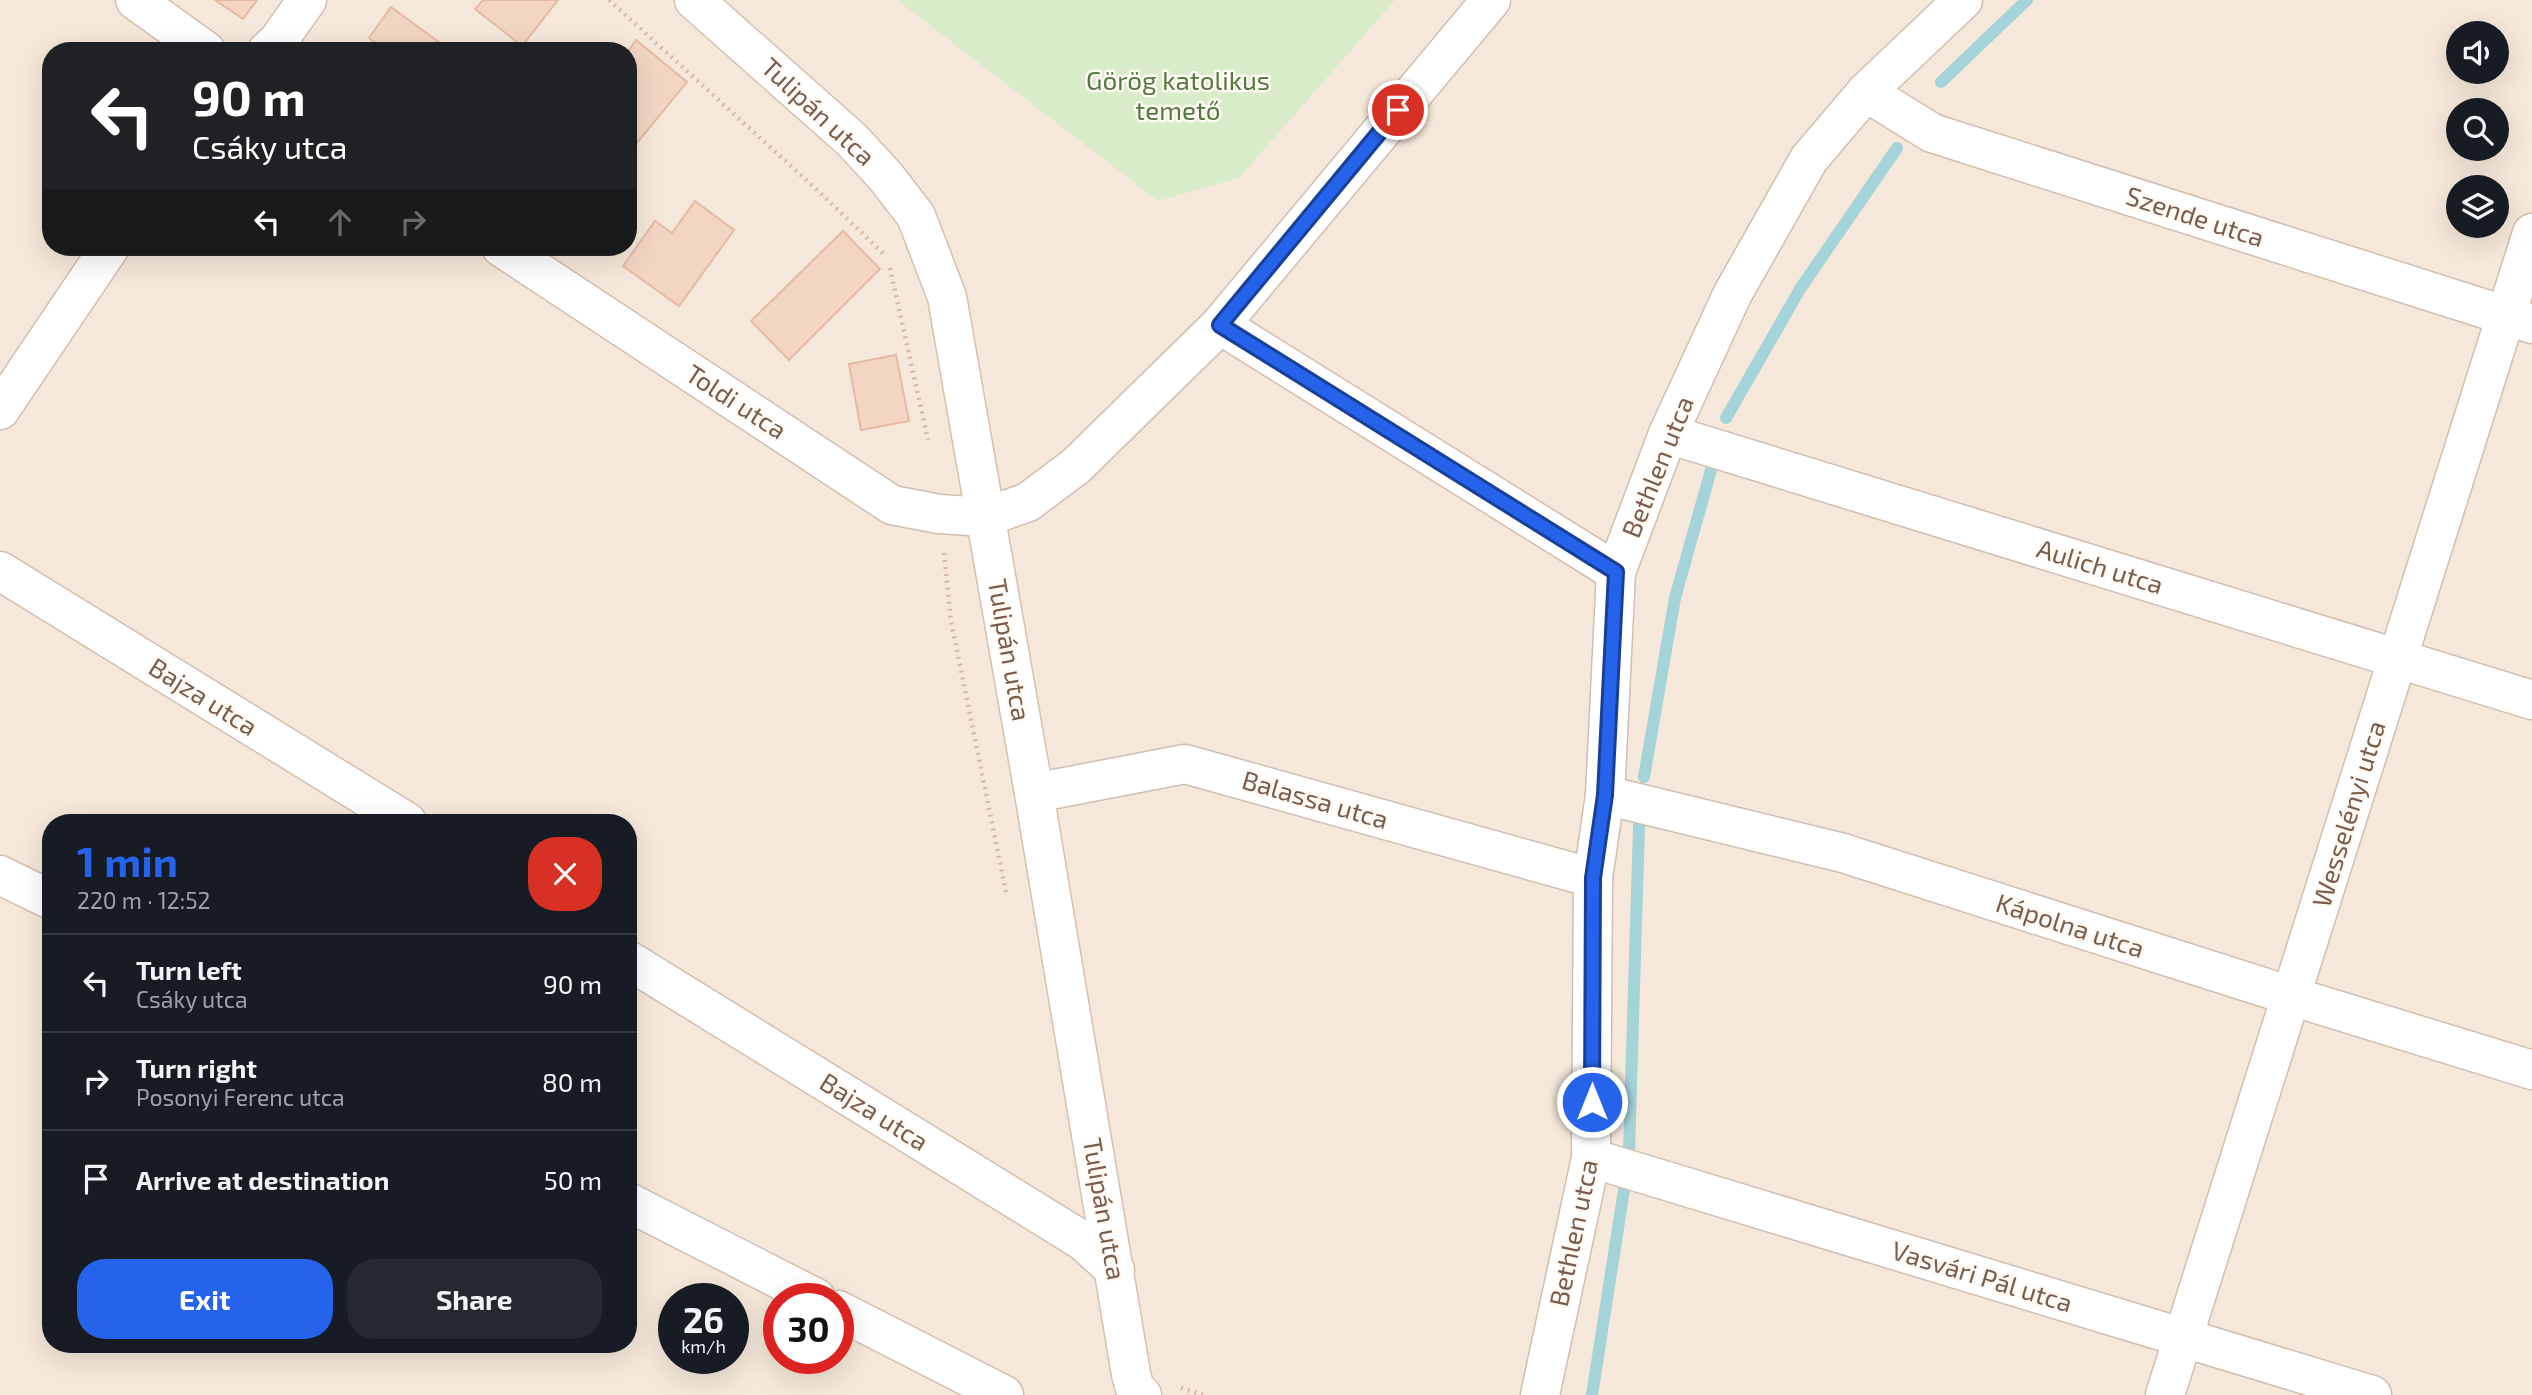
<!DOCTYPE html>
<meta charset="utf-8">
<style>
:root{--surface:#171b24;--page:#242831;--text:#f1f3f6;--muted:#9ea1a6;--line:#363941;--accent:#2563eb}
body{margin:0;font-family:"Exo 2",sans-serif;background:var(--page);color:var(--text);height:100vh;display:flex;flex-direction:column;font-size:26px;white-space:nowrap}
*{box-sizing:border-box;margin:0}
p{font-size:23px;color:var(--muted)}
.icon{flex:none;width:38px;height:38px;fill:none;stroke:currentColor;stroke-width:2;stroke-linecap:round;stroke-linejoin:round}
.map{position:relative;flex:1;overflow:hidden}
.side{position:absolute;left:42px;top:814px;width:595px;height:539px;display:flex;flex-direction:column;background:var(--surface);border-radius:28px;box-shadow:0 7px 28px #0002}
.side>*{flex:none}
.guide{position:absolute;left:42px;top:42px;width:595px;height:214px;border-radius:28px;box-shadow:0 7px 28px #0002;background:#202124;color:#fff;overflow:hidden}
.tools{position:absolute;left:2446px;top:21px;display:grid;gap:14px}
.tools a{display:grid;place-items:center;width:63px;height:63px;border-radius:50%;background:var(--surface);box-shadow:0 7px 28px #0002;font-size:35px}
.speed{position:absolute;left:658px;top:1283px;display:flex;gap:14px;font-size:35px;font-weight:700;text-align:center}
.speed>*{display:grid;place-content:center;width:91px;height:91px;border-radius:50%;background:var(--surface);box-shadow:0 7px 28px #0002;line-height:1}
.speed small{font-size:18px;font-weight:400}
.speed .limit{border:10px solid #d22;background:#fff;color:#111}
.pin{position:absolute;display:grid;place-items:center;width:60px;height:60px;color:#fff;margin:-30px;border:4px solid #fff;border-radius:50%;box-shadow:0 2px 7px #0007}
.me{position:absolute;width:77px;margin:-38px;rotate:0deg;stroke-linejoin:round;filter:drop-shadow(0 0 5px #0008)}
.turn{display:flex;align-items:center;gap:24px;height:147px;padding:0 35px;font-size:32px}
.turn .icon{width:91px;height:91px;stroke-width:2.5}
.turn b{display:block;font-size:49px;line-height:60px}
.lanes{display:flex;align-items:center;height:66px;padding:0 35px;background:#0003;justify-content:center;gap:35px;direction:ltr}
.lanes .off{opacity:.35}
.round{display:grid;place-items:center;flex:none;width:74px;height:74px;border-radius:28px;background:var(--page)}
.summary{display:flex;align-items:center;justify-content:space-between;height:119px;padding:0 35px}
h1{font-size:42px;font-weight:700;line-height:52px;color:var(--accent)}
.action{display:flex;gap:14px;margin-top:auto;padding:14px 35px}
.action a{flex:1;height:80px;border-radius:28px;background:var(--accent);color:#fff;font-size:28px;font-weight:700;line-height:80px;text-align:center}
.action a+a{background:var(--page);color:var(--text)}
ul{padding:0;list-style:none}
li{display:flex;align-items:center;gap:21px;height:98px;padding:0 35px;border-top:2px solid var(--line)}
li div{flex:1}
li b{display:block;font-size:26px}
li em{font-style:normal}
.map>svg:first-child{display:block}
.residential{fill:#f5e8da;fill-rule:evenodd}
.green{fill:#d8ecc9}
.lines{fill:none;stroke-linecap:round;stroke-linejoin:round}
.stream{stroke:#a5d3da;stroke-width:12}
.building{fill:#f3d5c3;stroke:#e6bba3;stroke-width:2}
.minor-casing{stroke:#d1beb0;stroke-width:41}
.secondary-casing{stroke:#d6c0b0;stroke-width:41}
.path{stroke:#d9b8a5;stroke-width:4.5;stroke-dasharray:2 5;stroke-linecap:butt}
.minor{stroke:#fff;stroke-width:38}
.secondary{stroke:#fff;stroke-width:38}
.route-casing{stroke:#184099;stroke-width:18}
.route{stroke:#2563eb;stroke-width:12}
.labels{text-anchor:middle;stroke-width:5;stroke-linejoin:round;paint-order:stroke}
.park-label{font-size:26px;fill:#537a41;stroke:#fffaf3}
.street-label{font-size:26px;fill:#7a5c4d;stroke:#fffaf3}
</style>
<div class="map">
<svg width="2532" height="1395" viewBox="0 0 2532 1395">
<rect width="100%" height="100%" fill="#fdf6ec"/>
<path class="residential" d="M0,0H2532V1395H0ZM2459,33H2497V72H2459ZM51,51H628V247H51ZM2459,110H2497V149H2459ZM2459,187H2497V226H2459ZM51,822H628V1344H51ZM674,1298H733V1358H674ZM779,1298H838V1358H779Z"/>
<polygon class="green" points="897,0 1395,0 1239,178 1158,201"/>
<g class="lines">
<g class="stream">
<polyline points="1941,82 2027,0"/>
<polyline points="1726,418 1800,289 1897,148"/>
<polyline points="1644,777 1675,598 1711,470"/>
<polyline points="1629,1152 1639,825"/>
<polyline points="1592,1395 1626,1177"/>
</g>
</g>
<g class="building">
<polygon points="215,0 257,0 243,19"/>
<polygon points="483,0 558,0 522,46 475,9"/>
<polygon points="391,7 451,51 387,51 369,38"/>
<polygon points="636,40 687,82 628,154 628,51"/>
<polygon points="695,201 734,230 679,306 623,266 655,221 672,233"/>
<polygon points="843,231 880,269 789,360 751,321"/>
<polygon points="896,355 909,421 861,430 849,364"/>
</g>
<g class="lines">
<defs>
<g id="minor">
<polyline points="135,0 206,51"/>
<polyline points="267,51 278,41 307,0"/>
<polyline points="1866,92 1932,133 2532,324"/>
<polyline points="501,247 892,505 939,514 986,517 1028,502 1076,466 1220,325 1491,0"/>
<polyline points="1220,325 1616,572"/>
<polyline points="0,410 110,247"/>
<polyline points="1668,434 2532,700"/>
<polyline points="0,571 407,822"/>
<polyline points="1034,793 1185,764 1593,878"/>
<polyline points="1605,795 1843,853 2291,996 2532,1070"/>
<polyline points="0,875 51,900"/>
<polyline points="628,960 1083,1241 1115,1270"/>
<polyline points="1591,1158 2372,1395"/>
<polyline points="628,1202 816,1298"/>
<polyline points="838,1310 1004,1395"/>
<polyline points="1540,1395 1591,1158 1593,878 1605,795 1616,572 1668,434 1732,295 1809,159 1866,92 1963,0"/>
<polyline points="2165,1395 2532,233"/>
</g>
<polyline id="secondary" points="694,0 852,140 886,177 916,216 947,297 1034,793 1131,1374 1135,1389 1142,1395"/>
</defs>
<use href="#minor" class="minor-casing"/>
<use href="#secondary" class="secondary-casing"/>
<g class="path">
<polyline points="609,0 815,188 886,256"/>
<polyline points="890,268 928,440"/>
<polyline points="944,553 951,621 1006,892"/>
<polyline points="1181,1388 1203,1395"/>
</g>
<use href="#minor" class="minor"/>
<use href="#secondary" class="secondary"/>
</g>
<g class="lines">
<defs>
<polyline id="route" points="1398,110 1220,325 1616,572 1605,795 1593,878 1592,1102"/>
</defs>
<use href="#route" class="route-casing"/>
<use href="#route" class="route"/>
</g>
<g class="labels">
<g class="park-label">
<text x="1178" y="90">Görög katolikus<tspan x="1178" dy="30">temető</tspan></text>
</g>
<g class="street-label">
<text transform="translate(818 112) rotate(43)" y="9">Tulipán utca</text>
<text transform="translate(2195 217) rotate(18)" y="9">Szende utca</text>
<text transform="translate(736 402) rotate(33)" y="9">Toldi utca</text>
<text transform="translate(1658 467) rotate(-68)" y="9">Bethlen utca</text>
<text transform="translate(2100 567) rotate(17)" y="9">Aulich utca</text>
<text transform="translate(1009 650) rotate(80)" y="9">Tulipán utca</text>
<text transform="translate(203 697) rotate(32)" y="9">Bajza utca</text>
<text transform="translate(1315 800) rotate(16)" y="9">Balassa utca</text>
<text transform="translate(2349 814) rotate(-73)" y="9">Wesselényi utca</text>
<text transform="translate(2070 926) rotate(18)" y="9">Kápolna utca</text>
<text transform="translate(874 1112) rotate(32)" y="9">Bajza utca</text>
<text transform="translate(1104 1209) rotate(80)" y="9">Tulipán utca</text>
<text transform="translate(1574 1233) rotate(-78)" y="9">Bethlen utca</text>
<text transform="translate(1982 1277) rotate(17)" y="9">Vasvári Pál utca</text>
</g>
</g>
</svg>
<div class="tools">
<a><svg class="icon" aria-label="sound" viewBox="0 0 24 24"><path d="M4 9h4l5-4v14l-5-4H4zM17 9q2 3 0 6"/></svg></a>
<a><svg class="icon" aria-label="search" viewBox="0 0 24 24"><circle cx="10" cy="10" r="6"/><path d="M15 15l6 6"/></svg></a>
<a><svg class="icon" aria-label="layers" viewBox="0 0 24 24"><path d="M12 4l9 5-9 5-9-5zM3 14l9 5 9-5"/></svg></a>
</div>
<div class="speed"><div>26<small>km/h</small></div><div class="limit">30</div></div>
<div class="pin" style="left:1398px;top:110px;background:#d93025"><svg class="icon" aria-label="arrive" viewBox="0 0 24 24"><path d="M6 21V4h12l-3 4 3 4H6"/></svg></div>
<svg class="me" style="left:1592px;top:1102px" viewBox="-20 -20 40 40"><circle r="17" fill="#2563eb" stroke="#fff" stroke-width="3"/><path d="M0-11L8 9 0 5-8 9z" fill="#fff"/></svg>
<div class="guide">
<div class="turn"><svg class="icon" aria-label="left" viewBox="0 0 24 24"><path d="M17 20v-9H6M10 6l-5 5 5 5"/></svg><div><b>90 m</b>Csáky utca</div></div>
<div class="lanes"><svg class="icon" aria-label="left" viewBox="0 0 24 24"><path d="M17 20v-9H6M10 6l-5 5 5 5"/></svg><svg class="icon off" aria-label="ahead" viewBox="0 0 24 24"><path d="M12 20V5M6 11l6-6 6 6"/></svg><svg class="icon off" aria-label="right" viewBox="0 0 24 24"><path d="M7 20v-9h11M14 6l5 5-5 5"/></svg></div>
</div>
<section class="side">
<div class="summary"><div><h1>1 min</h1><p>220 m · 12:52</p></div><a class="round" style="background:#d93025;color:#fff"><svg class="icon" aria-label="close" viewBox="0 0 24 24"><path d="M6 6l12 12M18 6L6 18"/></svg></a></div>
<ul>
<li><svg class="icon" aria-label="left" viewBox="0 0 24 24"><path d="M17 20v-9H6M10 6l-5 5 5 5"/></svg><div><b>Turn left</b><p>Csáky utca</p></div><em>90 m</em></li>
<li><svg class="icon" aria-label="right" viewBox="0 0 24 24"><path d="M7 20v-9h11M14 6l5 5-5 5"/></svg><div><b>Turn right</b><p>Posonyi Ferenc utca</p></div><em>80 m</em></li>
<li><svg class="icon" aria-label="arrive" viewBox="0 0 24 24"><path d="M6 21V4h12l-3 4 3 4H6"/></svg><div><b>Arrive at destination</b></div><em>50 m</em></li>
</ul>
<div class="action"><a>Exit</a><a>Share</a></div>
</section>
</div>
